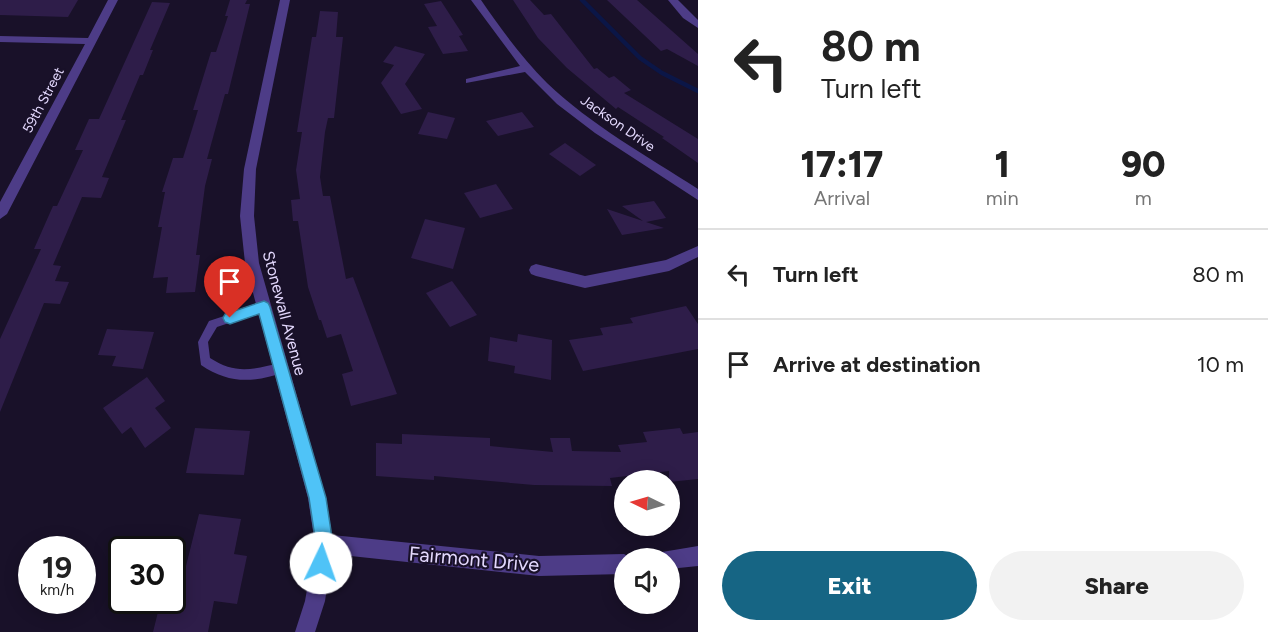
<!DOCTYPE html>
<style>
:root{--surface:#fff;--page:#f2f2f2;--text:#222;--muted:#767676;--line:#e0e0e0;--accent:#166584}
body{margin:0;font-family:Figtree,sans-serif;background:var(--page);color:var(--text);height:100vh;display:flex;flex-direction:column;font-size:22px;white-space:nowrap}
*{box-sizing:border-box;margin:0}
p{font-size:20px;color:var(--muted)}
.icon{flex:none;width:33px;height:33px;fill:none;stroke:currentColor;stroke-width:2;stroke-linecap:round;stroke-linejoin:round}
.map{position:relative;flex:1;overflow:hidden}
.details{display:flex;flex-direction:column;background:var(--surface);width:570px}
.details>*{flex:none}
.guide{background:#fff;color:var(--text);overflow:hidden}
.needle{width:39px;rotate:275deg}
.tools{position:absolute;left:614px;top:470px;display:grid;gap:12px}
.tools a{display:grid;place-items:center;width:66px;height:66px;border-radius:50%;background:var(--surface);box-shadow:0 3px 15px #0003;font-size:30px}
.speed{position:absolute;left:18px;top:536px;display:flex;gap:12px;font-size:30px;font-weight:700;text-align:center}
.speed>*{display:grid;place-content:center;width:78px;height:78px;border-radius:50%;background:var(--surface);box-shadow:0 3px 15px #0003;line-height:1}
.speed small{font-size:15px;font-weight:400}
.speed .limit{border:3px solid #111;border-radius:9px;background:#fff;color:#111}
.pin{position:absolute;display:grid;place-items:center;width:51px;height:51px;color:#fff;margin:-62px -26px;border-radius:50% 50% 50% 0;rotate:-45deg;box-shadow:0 0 6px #0007}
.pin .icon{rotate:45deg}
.me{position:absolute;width:66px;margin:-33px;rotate:3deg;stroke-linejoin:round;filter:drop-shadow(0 0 4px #0008)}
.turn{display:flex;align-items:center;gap:21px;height:126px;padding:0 24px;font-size:27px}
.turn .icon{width:78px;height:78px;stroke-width:2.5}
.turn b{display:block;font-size:42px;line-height:51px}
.eta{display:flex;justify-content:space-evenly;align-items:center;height:102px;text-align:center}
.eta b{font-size:36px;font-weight:800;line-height:42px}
.button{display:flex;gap:12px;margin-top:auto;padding:12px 24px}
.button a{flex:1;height:69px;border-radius:36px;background:var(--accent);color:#fff;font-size:24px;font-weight:800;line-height:69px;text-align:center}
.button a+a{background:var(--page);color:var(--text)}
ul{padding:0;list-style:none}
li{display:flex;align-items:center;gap:18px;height:90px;padding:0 24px;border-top:2px solid var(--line)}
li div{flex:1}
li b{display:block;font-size:22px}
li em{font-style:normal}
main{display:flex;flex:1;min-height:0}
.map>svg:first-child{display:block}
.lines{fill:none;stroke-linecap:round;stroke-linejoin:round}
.stream{stroke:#0b1647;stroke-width:4.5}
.building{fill:#2e1d49}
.lane{fill:#4d3c87;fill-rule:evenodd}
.street{fill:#4d3c87;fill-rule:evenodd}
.route{fill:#4fc3f7;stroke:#337fa1;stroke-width:1.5}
.labels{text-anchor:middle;stroke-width:4.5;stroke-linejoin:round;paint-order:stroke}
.far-street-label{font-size:14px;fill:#e4d9fe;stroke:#191129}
.street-label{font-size:16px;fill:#e4d9fe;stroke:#191129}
.near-street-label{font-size:20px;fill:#e4d9fe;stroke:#191129}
</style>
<main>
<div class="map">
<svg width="698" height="632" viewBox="0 0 698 632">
<rect width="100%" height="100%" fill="#191129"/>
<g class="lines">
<polyline class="stream" points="582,0 640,58 662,73 698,91"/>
</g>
<g class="building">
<polygon points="0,0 78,0 68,17 0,15"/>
<polygon points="230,0 247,0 245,4 250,4 228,94 225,94 207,159 212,159 205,186 196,255 200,255 195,292 166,293 168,277 153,278 162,227 158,227 165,192 162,192 173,158 183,158 198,110 193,110 211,52 216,52 228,16 225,16"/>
<polygon points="513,0 530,0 544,15 551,14 594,69 597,68 609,78 614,76 631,90 624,93 698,139 698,163 662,138 664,137 618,107 616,109 567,68 538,38"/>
<polygon points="607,0 637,0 698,54 698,66 667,49 661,51"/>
<polygon points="441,1 463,35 459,36 468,51 443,54 428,27 437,26 424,4"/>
<polygon points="152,2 170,3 150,50 153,50 143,75 140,75 121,120 126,120 102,177 109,178 101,198 82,197 53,265 61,266 55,281 69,282 60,304 44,303 0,412 0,339 41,249 34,249 53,206 57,206 83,150 75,150 89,119 99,119"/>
<polygon points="320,11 338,12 336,37 343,37 334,118 328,118 325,132 320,177 323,196 330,196 346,279 353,277 397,394 351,406 342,374 353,371 341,334 327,338 321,320 319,320 308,287 298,221 293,221 291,200 300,199 296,170 302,132 297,132 312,37 316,37"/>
<polygon points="395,46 425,54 405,84 422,109 401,114 381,83 394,65 383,62"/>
<polygon points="428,112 455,118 447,139 418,134"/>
<polygon points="522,112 534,127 498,136 486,121"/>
<polygon points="565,143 596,165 580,176 549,154"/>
<polygon points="496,184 513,209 480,218 464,193"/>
<polygon points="654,201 666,218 646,222 664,228 622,235 607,209 643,221 622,206"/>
<polygon points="425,219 465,228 453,269 411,258"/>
<polygon points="452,281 477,315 450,327 426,293"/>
<polygon points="686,306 698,324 698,349 583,371 569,340 603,335 600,328 633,323 630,318"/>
<polygon points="107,329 154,332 143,369 112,366 116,356 98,355"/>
<polygon points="518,334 552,340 551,380 514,373 515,366 488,361 490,337 517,342"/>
<polygon points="147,377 165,401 155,408 171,428 145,448 131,427 122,434 103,408"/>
<polygon points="195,428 250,431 244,475 186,473"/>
<polygon points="680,428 683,434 698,432 698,479 669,482 669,471 610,478 612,486 534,485 434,476 434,480 376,476 376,443 402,444 402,434 490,438 490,446 553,452 550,438 570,438 572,451 621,452 618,445 647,442 643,432"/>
<polygon points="199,514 241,519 234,554 247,556 237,604 214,601 208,632 153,632 158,612 174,614"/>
</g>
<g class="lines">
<path class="lane" d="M264,303L268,304L269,307L268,310L217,327L208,342L210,358C236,375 253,369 281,363L285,364L287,368L285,372C253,383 229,384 201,365L198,342L209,321Z"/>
<g class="street">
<polygon points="108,0 118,0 7,214 0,219 0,202 85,44 0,42 0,36 88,38"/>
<polygon points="280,0 290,0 256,169 254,216 259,263 326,498 332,535 539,556 624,554 631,558 624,558 624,574 539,576 332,554 325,601 315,632 295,632 305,601 315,544 308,498 245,263 240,216 244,169"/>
<path d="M471,0H481C501,29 522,58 547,83C591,125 647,156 698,189V200L595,133L557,104L525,72L466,83V79L520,66Z"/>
<polygon points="668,0 678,0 698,20 698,28 683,18"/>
<polygon points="698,246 698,257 669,271 585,288 536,276 531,274 529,270 531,266 536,264 585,276 666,260"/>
<polygon points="698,546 698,566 669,569 669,558 660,558 662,552"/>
</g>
</g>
<polygon class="route" points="264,301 268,303 270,307 326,498 333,544 327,569 321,572 315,569 312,563 316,544 309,498 259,314 230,324 225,322 223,318 225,314"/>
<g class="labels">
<g class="far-street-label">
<text transform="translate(43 100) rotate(-62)" y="5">59th Street</text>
<text transform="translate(618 123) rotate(35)" y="5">Jackson Drive</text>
</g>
<g class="street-label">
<text transform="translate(285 313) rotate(75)" y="6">Stonewall Avenue</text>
</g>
<g class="near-street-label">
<text transform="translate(474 559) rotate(5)" y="7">Fairmont Drive</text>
</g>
</g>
</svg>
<div class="tools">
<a><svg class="needle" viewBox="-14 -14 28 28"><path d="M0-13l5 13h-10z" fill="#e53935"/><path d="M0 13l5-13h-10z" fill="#767676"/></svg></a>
<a><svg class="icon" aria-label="sound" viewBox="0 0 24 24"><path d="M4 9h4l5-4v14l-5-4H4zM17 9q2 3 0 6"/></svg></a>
</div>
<div class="speed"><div>19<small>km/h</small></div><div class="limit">30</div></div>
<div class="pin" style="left:230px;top:318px;background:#d93025"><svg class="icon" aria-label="arrive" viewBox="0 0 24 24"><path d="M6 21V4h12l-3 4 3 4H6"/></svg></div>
<svg class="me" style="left:321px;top:563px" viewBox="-20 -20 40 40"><circle r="19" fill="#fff"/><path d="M0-13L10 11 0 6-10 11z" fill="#4fc3f7"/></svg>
</div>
<section class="details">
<div class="guide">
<div class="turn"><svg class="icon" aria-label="left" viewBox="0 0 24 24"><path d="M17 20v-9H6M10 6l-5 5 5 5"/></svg><div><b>80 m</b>Turn left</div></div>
</div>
<div class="eta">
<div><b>17:17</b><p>Arrival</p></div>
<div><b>1</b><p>min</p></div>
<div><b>90</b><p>m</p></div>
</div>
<ul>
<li><svg class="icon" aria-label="left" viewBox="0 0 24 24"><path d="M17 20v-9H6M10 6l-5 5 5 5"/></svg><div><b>Turn left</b></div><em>80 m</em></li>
<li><svg class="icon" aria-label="arrive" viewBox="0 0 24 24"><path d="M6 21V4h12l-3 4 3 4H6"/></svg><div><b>Arrive at destination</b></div><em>10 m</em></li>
</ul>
<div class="button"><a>Exit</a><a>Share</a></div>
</section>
</main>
